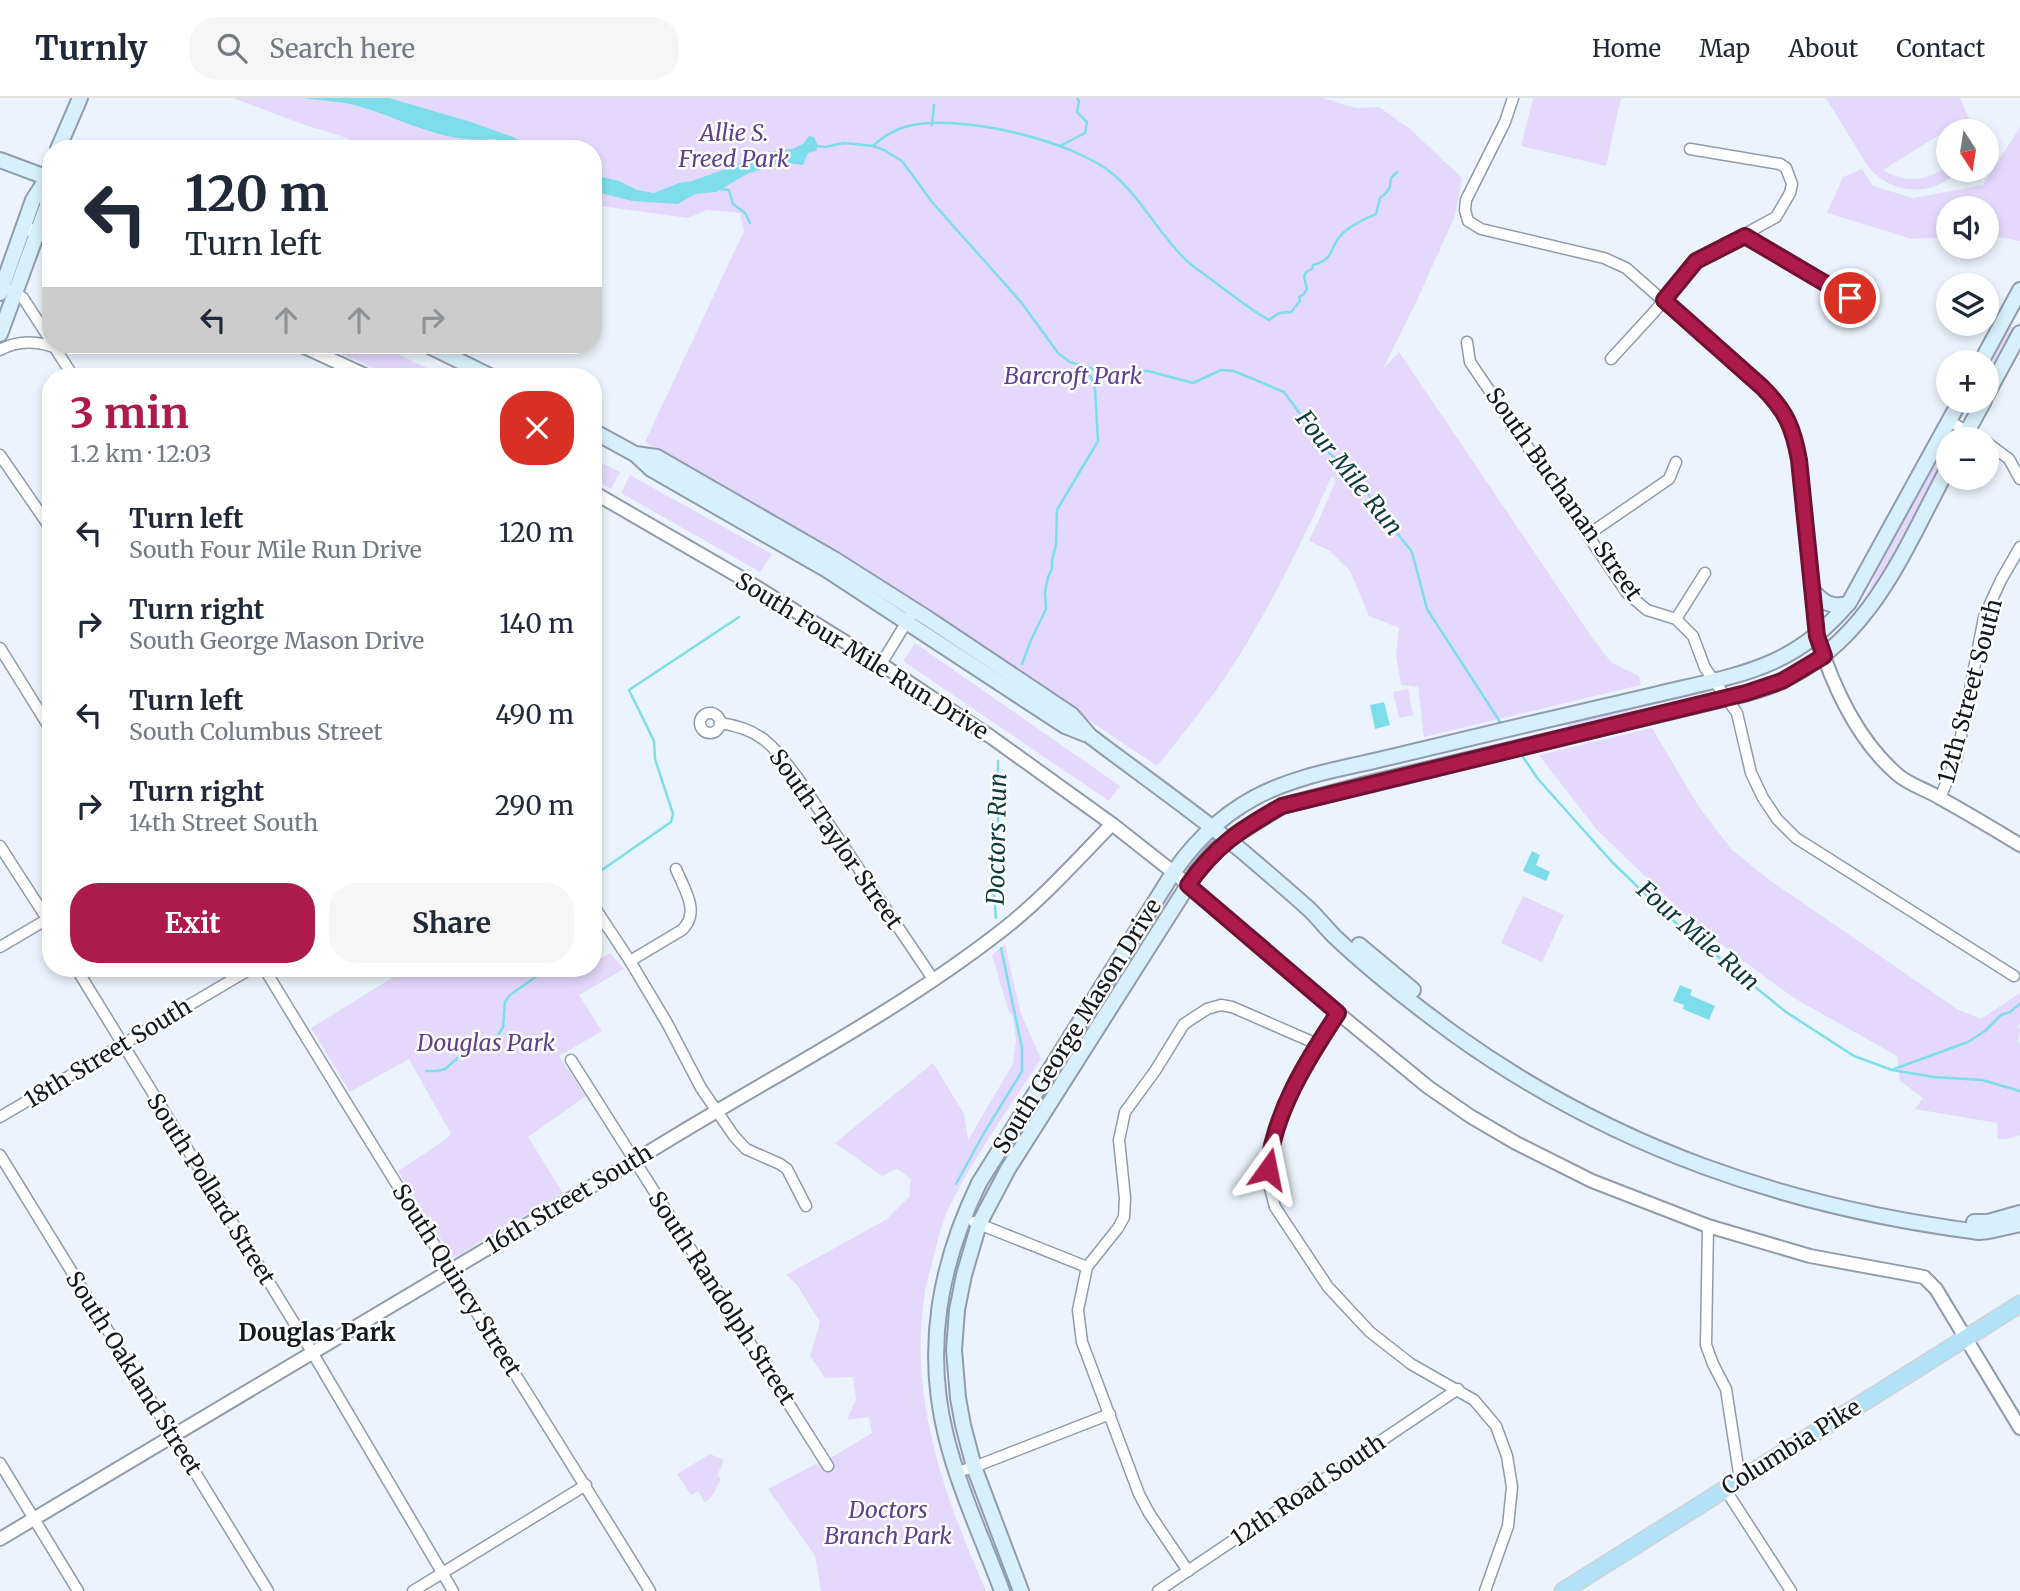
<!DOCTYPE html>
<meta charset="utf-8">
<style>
:root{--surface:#fff;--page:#f6f6f7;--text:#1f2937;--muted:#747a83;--line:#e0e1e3;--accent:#ad1a4c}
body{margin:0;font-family:Merriweather,serif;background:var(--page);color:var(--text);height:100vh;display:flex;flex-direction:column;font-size:26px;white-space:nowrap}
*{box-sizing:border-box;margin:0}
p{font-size:23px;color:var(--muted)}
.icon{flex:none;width:38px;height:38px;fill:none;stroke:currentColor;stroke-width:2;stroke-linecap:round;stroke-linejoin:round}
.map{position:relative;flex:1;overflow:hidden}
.drawer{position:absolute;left:42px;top:270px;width:560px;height:609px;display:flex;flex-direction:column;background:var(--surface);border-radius:28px;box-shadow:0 4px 10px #0003}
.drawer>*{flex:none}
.banner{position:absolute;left:42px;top:42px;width:560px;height:214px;border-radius:28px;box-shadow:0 4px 10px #0003;background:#fff;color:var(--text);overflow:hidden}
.needle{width:46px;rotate:168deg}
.tools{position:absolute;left:1936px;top:21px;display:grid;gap:14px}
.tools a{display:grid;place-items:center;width:63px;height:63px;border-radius:50%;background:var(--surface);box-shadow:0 4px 10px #0003;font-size:35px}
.pin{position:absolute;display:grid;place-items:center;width:60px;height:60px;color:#fff;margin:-30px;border:4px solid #fff;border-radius:50%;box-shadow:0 2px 7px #0007}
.me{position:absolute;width:77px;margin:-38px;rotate:12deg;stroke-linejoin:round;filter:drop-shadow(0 0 5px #0008)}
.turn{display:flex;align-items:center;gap:24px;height:147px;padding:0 28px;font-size:32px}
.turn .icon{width:91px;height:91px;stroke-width:2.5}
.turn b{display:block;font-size:49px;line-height:60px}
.lanes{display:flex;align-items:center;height:66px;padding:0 28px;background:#0003;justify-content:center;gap:35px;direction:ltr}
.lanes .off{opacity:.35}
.round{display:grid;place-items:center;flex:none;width:74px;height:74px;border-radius:28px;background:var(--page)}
.head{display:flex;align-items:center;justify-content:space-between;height:119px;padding:0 28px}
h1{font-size:42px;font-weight:700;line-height:52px;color:var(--accent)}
.action{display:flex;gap:14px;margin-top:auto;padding:14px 28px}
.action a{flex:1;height:80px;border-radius:28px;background:var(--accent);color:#fff;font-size:28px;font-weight:700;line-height:80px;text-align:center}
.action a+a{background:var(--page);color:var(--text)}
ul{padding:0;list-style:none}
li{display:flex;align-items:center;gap:21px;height:91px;padding:0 28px}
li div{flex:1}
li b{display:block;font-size:26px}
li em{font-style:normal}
header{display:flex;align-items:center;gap:42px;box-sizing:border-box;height:98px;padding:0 35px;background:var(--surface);border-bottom:2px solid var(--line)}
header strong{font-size:33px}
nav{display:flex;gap:38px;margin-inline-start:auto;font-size:24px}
.search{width:490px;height:63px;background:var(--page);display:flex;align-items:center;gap:18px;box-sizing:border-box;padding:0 24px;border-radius:28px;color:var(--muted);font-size:26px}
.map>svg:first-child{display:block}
.green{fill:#e4d9fc}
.water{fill:#7eddea}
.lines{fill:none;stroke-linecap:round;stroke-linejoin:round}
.stream{stroke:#7eddea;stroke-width:2.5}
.minor-casing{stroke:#909cac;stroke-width:13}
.tertiary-casing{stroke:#909cac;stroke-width:16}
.secondary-casing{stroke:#909cac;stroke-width:18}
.primary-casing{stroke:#d0d1d2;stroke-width:19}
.minor{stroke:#fff;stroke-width:10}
.tertiary{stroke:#fff;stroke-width:12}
.secondary{stroke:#d8f0fb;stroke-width:14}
.primary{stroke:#b2e2f8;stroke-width:16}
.route-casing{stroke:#701131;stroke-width:18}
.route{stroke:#ad1a4c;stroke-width:12}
.labels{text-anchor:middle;stroke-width:5;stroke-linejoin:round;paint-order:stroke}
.park-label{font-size:23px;font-style:italic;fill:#5e418d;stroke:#fff}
.street-label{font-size:23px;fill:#13181d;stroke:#fff}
.water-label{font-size:24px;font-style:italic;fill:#0c3a40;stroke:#fff}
.neighbourhood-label{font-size:24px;font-weight:bold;fill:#13181d;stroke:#fff}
</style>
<header>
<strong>Turnly</strong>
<div class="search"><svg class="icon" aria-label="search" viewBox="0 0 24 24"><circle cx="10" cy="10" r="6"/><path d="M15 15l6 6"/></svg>Search here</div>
<nav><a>Home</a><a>Map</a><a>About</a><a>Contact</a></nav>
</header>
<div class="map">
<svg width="2020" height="1493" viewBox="0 0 2020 1493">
<rect width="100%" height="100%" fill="#ebf4fe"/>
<g class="green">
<path d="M233,0H1323L1356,10L1379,9L1410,31L1462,80L1455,118L1417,202L1383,271L1399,254L1593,541L1612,565L1639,578L1641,587L1424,639L1418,589L1401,587L1396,557L1399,530L1369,518L1350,473L1330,453L1309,443L1336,383L1332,378C1302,443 1271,509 1232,569C1209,604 1183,636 1157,668C989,556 822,441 645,344L744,133L740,115L707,112L688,120L593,107V51H372L350,41L302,26Z"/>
<polygon points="1533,0 1621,0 1606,68 1521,48"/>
<path d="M1826,0H1960L1969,21L1971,33H1962L1960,24L1883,72C1905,86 1927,83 1948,68V72H1958C1936,98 1896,98 1872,73C1865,66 1860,55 1854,46C1845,31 1835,15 1826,0Z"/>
<polygon points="2020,29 2020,143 1986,137 1986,110 1948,110 1948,139 1912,141 1827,115 1843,79 1862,71 1873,88 1913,100 1983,87"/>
<polygon points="2007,227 2016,231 1986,287 1986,266"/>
<polygon points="323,247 379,247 444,278 390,278"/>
<path d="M1946,340L1948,341V358L1876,491L1843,533L1840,530C1860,509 1873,494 1878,464Z"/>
<polygon points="593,360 620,374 611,391 593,381"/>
<polygon points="630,377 772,456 760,474 621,395"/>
<polygon points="915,545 1120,688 1109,703 903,563"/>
<polygon points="1408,591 1413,617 1399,620 1393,594"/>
<polygon points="1696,591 1697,597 1641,610 1619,621 1571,632 1564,623"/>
<polygon points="1652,630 1699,709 1732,752 1771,783 1957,911 1981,921 2020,895 2020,926 2018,928 2020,932 2018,943 2020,946 2020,1037 2006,1041 1998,1041 1997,1025 1915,1011 1923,1000 1900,983 1897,958 1794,900 1699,830 1596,731 1539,657"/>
<polygon points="1171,791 1173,794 1152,827 1148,844 1071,963 1064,959"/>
<polygon points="1523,798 1564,817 1542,864 1501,845"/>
<path d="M1005,846L1020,913L1041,961C1010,1008 977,1055 951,1105C942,1123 937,1146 932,1165C929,1177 925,1189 924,1202C909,1303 946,1402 986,1493H821L815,1458L768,1391L816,1366L829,1371L830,1360L872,1335L869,1319L847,1322L856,1301L853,1279L825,1280L810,1258L820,1224L797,1187L786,1177L887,1121L909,1099L911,1081L897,1071L882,1078L835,1045L933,965L964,1016L968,1042L1013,966L1016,942L1013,919L1008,912L992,857Z"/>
<polygon points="610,855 624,871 579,897 602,933 559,958 586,998 528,1039 563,1095 465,1153 461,1157 452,1159 398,1073 442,1044 451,1036 409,961 350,994 311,930 408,870 564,870 570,878 585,870 593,870 593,865"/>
<polygon points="1057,970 1064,974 978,1116 971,1112 979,1096"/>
<path d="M710,1356L724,1362L717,1378L721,1380C717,1389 713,1399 705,1405L698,1393L691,1397L677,1376Z"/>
</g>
<g class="water">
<path d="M304,0H389L471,24L513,39L537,51H503L495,41C442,46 406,22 358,8C341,3 321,3 304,0Z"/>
<polygon points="809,38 814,39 818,48 816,53 808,55 803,67 785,65 749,75 716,94 695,96 678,106 632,103 593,93 593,77 619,83 637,92 654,95 679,85 692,83 728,70 765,54 792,51 803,46"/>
<polygon points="1384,604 1390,627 1375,631 1370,607"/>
<polygon points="1532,753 1540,757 1536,767 1550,774 1546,783 1523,773"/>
<polygon points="1680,887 1692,892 1690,897 1715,908 1709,922 1683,911 1684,907 1673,903"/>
</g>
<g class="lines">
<g class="stream">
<polyline points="932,27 934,7"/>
<polyline points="816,48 825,49 844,45 873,48 884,52 902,63 932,104 1021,204 1058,255 1070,264 1093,271 1123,274 1148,273 1193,285 1221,272 1234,273 1284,294 1329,355 1360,381 1374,406 1412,454 1427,511 1502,627"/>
<path d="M873,48C883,39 891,33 905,29C955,14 1074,42 1114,77C1141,100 1158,134 1183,159C1191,168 1203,175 1212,182C1231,196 1249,211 1269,222L1279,215L1291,214L1300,203L1299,199L1304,196L1307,191L1304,179L1306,174L1312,171L1313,167C1335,162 1329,149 1342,136C1351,127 1365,121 1376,116L1380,100L1386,95L1390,89L1391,80L1397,74"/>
<polyline points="1060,48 1085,35 1087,24 1077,14 1079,3 1077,0"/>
<polyline points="721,91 729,92 733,106 745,115 750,125"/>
<polyline points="1022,566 1031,542 1046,511 1045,494 1048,479 1052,471 1052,463 1056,446 1057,412 1098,343 1095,291 1091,279 1084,269"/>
<polyline points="1521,656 1538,681 1612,764 1669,819 1786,914 1854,958 1892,972 1934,979 1982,982 2020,993"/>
<polyline points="599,774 671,724 673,716 655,661 654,643 629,592 739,519"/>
<polyline points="996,820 992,770 998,725 998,663"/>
<polyline points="1894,971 1968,944 1985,933 2001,917 2010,914 2020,906"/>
<polyline points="426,973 437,973 445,971 469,950 497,939 503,929 505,904 510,897 537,878 540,870"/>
<polyline points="956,1086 984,1035 1022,973 1022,950 1001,850"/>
</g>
<defs>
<g id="minor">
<polyline points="1513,0 1505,24 1466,102 1465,112 1468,123 1481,131 1604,160 1626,170 1778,304 1788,320 1794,336 1817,537"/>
<polyline points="1745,138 1850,200"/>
<polyline points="11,192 23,200 51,243"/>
<polyline points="1467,244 1470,264 1627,495 1647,512 1676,521 1693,538 1705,570 1737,615 1751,675 1763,700 1777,721 1796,740 2014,878"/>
<polyline points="53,247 73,278"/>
<path d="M0,252C17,242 36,243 54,249"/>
<polyline points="1611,261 1655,213 1696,163 1776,119 1790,95 1792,86 1786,70 1780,66 1690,51"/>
<polyline points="1949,323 1981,341"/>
<polyline points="1986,344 2009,361 2020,381"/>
<polyline points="0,357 51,431"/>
<polyline points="1589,436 1669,381 1676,364"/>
<polyline points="1676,521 1705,475"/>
<polyline points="0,550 51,632"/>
<polyline points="881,566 914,512"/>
<circle cx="710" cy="625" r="10"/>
<path d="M720,625C762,631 773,648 797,679L933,881"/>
<polyline points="1940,700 1957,659 1984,519 2001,482 2020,449"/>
<polyline points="0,748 51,827"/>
<polyline points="593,807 630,863 667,925 701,990 734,1038 746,1051 780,1066 787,1071 806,1108"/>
<polyline points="0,849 51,819"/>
<path d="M630,863L682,832C701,814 684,791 676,771"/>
<polyline points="76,870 312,1254 453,1493"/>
<path d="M264,870C390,1079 522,1285 650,1493"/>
<polyline points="1338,915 1317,946 1286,1004 1270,1056 1269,1086 1275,1109 1328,1189 1370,1234 1411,1266 1474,1302 1496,1328 1507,1358 1512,1389 1508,1428 1485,1493"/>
<polyline points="571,962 828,1368"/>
<polyline points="0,1019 252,870"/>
<polyline points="0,1057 268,1493"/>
<polyline points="974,1124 1087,1169"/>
<polyline points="1708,1128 1706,1247 1713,1266 1726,1291 1740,1382"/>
<polyline points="0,1365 78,1493"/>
<polyline points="957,1374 974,1369 1110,1316"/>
<polyline points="1725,1391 1791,1493"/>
<polyline points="1188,1473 1149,1415 1139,1396 1082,1244 1078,1212 1087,1169 1118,1130 1124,1119 1125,1100 1119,1042 1125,1014 1155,973 1184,926 1207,911 1221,907 1232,909 1317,946"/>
<polyline points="413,1493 586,1387"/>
<polyline points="1158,1493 1458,1291"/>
</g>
<g id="tertiary">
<polyline points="28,131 51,140"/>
<polyline points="300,247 367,278"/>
<polyline points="593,394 745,482 881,566 991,639 1112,726 1173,774 1338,915 1428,989 1470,1018 1516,1045 1592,1083 1708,1128 1810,1158 1924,1179 1936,1191 2020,1330"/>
<path d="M1817,538C1833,589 1857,642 1898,677C1910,687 1927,692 1940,700C1967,715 1994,731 2020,747"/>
<path d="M0,1441L644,1057C764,982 893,918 1005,830C1044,799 1077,762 1112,726"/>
</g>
<g id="secondary">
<polyline points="58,51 80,0"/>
<polyline points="0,62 51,81"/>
<polyline points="0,195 33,102 47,80 51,71"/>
<polyline points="0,236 47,108 47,80"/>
<polyline points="427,247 490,278"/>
<polyline points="1981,264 2020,192"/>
<polyline points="1986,298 2020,235"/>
<polyline points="593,333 635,356 651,371 827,472 1065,628 1085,636"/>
<polyline points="1963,341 1984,303"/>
<path d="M635,356L657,359L834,461L927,520L1072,617L1090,638C1140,676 1193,713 1242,753C1264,772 1288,792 1310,812C1319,821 1326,830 1335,839C1372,874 1413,906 1454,936C1613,1050 1786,1109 1979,1134L1989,1133L2020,1126"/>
<path d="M1813,493C1823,505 1833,510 1848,506"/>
<polyline points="1359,847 1413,892"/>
<polyline points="1974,1124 1988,1124 2020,1115"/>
<path d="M1002,1493C983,1442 959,1391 946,1338C924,1249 940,1166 979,1085L1168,783C1189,749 1219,719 1254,700C1296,677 1346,670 1391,659C1479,638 1566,617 1654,597C1736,577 1794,572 1850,503L1960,303"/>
<path d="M1021,1493L974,1369L963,1327L958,1300L954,1252L957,1212L964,1177L979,1126L1008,1071L1197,773L1213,754L1227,742L1282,708L1366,686L1728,600C1745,596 1763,592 1779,584C1870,544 1904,452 1948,370"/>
</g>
<polyline id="primary" points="1563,1493 2020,1206"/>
</defs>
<use href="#minor" class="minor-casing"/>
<use href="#tertiary" class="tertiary-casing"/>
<use href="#secondary" class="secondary-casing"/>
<use href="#primary" class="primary-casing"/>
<use href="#minor" class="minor"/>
<use href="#tertiary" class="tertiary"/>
<use href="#secondary" class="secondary"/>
<use href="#primary" class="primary"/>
</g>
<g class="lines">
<defs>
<path id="route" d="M1268,1071C1274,1014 1307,962 1338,915L1188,787C1215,748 1241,731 1282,708L1746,595L1782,583L1824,558L1817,538L1799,362C1793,329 1786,313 1762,289L1664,202L1696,163L1745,138L1850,200"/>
</defs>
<use href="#route" class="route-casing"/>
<use href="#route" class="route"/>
</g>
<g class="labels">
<g class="park-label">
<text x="734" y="43">Allie S.<tspan x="734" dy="26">Freed Park</tspan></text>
<text x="1073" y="286">Barcroft Park</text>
<text x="486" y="953">Douglas Park</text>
<text x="888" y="1420">Doctors<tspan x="888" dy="26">Branch Park</tspan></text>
</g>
<g class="street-label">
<text transform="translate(1564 396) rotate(55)" y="8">South Buchanan Street</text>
<text transform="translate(862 558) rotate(32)" y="8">South Four Mile Run Drive</text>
<text transform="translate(1970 593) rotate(-75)" y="8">12th Street South</text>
<text transform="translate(836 741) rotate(55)" y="8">South Taylor Street</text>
<text transform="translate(1077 928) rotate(-58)" y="8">South George Mason Drive</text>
<text transform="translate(108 955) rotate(-31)" y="8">18th Street South</text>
<text transform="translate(211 1091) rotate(58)" y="8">South Pollard Street</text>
<text transform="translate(569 1101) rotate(-31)" y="8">16th Street South</text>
<text transform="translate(457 1182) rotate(58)" y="8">South Quincy Street</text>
<text transform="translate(722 1200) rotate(57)" y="8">South Randolph Street</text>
<text transform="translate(134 1275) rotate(58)" y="8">South Oakland Street</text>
<text transform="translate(1791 1349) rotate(-32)" y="8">Columbia Pike</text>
<text transform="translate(1308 1392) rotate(-34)" y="8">12th Road South</text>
</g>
<g class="water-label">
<text transform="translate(1349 375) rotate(51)" y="8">Four Mile Run</text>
<text transform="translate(997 741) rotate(-89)" y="8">Doctors Run</text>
<text transform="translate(1698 838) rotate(41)" y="8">Four Mile Run</text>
</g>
<g class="neighbourhood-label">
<text x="317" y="1243">Douglas Park</text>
</g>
</g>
</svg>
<div class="tools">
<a><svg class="needle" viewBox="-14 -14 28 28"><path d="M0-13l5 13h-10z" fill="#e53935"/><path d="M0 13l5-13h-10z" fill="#747a83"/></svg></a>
<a><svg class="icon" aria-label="sound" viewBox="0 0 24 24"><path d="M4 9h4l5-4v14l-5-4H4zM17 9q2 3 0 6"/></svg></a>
<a><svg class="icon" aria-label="layers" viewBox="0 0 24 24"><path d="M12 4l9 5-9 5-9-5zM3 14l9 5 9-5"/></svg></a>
<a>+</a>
<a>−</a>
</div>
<div class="pin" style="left:1850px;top:200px;background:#d93025"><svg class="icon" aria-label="arrive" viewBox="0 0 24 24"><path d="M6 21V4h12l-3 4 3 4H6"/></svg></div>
<svg class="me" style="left:1268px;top:1071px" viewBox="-20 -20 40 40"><path d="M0-17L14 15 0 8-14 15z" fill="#ad1a4c" stroke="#fff" stroke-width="4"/></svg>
<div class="banner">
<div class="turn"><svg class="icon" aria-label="left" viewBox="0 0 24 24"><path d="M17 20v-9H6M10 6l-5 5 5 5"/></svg><div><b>120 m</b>Turn left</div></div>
<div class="lanes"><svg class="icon" aria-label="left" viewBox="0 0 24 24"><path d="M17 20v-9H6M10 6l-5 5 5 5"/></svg><svg class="icon off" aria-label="ahead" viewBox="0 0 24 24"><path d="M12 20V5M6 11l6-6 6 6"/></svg><svg class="icon off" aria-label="ahead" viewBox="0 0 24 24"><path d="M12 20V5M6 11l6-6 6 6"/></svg><svg class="icon off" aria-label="right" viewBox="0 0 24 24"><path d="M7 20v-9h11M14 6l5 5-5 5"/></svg></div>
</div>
<section class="drawer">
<div class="head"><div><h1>3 min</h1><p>1.2 km · 12:03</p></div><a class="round" style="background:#d93025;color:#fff"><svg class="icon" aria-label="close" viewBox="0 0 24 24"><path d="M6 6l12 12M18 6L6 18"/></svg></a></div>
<ul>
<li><svg class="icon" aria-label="left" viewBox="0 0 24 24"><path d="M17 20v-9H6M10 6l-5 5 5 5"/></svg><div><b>Turn left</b><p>South Four Mile Run Drive</p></div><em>120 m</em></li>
<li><svg class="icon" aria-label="right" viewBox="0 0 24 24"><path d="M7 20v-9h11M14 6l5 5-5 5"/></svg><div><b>Turn right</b><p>South George Mason Drive</p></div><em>140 m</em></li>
<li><svg class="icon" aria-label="left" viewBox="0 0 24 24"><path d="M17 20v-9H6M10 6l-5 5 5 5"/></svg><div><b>Turn left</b><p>South Columbus Street</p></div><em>490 m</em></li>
<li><svg class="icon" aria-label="right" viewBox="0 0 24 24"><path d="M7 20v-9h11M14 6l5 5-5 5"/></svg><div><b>Turn right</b><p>14th Street South</p></div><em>290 m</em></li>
</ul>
<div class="action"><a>Exit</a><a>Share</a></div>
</section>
</div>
